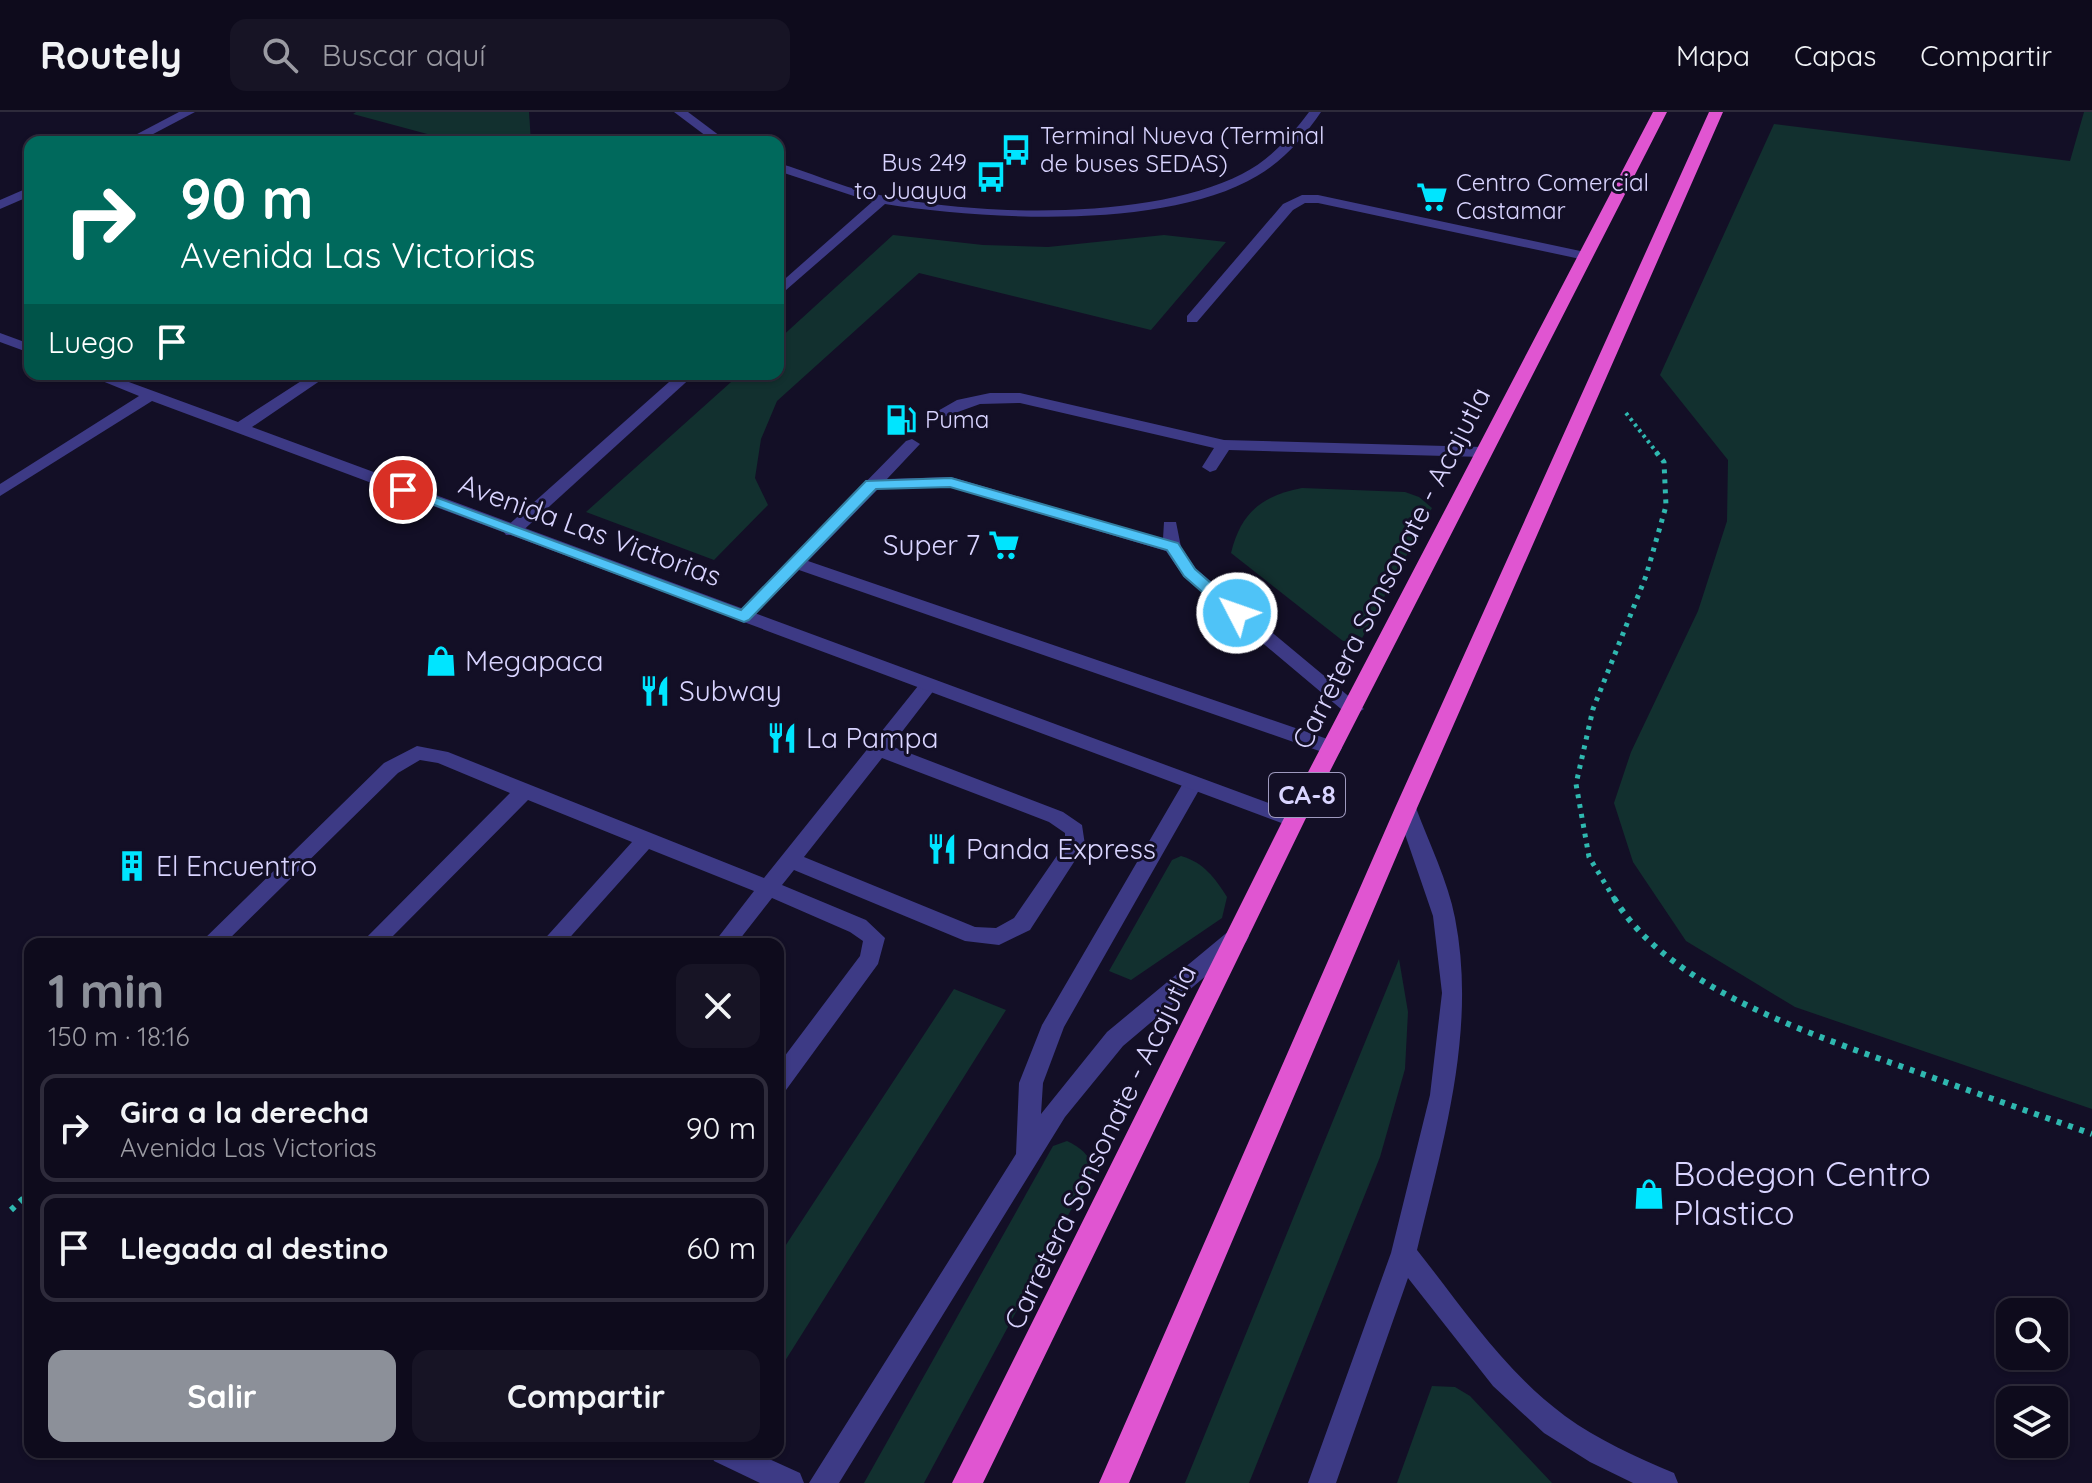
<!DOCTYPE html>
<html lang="es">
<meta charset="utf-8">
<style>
:root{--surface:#0e0b1c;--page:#171425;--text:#f1f3f6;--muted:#9b9ba3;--line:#2e2b3b;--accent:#8c9099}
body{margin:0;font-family:Quicksand,sans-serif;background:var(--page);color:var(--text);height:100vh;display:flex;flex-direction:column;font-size:30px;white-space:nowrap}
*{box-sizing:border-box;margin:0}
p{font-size:26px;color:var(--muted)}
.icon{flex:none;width:44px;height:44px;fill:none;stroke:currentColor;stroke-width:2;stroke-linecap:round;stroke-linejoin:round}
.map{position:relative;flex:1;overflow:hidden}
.sheet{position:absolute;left:24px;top:826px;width:760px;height:520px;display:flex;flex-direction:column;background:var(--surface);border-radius:16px;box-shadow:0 2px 6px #0004,0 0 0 2px var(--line)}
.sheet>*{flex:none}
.banner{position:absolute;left:24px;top:24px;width:760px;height:244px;border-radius:16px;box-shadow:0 2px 6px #0004,0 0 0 2px var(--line);background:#00695c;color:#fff;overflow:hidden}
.tools{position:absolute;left:1996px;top:1186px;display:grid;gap:16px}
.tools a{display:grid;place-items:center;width:72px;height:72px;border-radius:16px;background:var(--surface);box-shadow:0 2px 6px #0004,0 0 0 2px var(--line);font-size:40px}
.pin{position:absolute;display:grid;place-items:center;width:68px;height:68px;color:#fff;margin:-34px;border:4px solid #fff;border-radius:50%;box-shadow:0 2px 8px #0007}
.me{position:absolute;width:88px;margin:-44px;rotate:311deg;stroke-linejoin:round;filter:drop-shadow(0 0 6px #0008)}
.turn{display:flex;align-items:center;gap:28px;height:168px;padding:0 24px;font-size:36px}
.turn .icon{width:104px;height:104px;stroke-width:2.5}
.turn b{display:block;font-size:56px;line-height:68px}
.then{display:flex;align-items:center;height:76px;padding:0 24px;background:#0003;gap:16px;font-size:30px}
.round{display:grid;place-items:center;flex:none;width:84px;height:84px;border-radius:16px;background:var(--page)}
.summary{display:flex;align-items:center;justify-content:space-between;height:136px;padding:0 24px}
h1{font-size:48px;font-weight:800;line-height:60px;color:var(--accent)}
.cta{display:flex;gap:16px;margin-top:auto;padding:16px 24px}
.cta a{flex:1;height:92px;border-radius:16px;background:var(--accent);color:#fff;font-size:32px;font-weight:800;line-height:92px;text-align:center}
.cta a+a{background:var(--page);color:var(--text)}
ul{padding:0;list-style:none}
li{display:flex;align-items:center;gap:24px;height:108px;margin:0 16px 12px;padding:0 8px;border:4px solid var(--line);border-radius:16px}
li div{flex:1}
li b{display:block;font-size:30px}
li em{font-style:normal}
header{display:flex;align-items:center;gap:48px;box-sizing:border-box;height:112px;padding:0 40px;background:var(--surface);border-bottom:2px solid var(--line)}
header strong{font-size:38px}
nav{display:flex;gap:44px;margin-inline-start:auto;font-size:28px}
.search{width:560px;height:72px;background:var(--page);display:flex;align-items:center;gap:20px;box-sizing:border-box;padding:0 28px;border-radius:16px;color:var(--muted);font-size:30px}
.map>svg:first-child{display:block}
.green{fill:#12302f}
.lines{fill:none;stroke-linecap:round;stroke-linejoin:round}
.path-far2{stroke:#2fb8b0;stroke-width:4;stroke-dasharray:3 4;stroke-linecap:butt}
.path-far1{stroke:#2fb8b0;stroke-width:5;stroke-dasharray:4 6;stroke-linecap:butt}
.path{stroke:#2fb8b0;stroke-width:6;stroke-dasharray:5 7;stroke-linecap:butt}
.service{fill:#3d3a85;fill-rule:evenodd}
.minor{fill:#3d3a85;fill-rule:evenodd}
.trunk{fill:#e055d1;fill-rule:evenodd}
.route{fill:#4fc3f7;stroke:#337fa1;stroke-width:2}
.labels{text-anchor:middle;stroke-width:6;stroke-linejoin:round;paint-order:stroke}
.far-poi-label{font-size:24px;fill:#d9d4ff;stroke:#130f26;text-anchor:start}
.shield{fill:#130f26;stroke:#9e99be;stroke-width:2}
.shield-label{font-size:26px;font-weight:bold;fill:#d9d4ff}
.street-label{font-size:28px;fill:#d9d4ff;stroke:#130f26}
.poi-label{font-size:28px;fill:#d9d4ff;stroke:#130f26;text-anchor:start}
.near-poi-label{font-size:34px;fill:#d9d4ff;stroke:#130f26;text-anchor:start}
</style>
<header>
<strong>Routely</strong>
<div class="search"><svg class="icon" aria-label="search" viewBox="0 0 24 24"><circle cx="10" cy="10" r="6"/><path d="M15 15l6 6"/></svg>Buscar aquí</div>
<nav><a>Mapa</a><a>Capas</a><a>Compartir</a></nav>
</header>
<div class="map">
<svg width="2092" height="1371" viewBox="0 0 2092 1371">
<rect width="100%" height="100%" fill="#130f26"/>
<g class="green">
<polygon points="356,0 529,0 531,30 457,30 353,2"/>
<polygon points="2084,0 2092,0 2092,997 1795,895 1686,829 1633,750 1614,691 1631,640 1698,499 1727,409 1728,348 1660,263 1774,12 2070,49"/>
<polygon points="893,123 983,133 1048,135 1164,123 1226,130 1151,218 919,161 777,289 761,327 755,366 768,393 714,448 586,400 740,262 778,262 778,228"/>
<path d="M1302,376L1405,380L1419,385L1432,396L1360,530L1343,529L1231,441C1241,400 1262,384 1302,376Z"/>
<path d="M1181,744C1203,750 1215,766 1227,785L1222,806L1131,868L1109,859L1172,748Z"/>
<polygon points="1399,847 1408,900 1405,957 1380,1045 1249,1371 1185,1371"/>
<polygon points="954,877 1006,898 778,1260 778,1145"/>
<path d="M1067,1029C1081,1036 1089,1042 1093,1057L924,1371H864L1053,1034Z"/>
<polygon points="1432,1274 1455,1275 1470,1284 1552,1371 1397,1371"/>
</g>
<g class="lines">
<polyline class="path-far2" points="1626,301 1658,342"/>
<polyline class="path-far1" points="1615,788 1589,745 1576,672 1593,597 1646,464 1666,394 1664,350 1656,340"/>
<g class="path">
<path d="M1614,786C1669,878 1817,924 1914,959C1973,980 2033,1001 2092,1022"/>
<polyline points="11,1098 30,1080"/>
</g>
<g class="service">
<polygon points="674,0 688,0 728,30 714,30"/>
<path d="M1309,0H1321C1304,25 1283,49 1257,64C1166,118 987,108 885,92L778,185V173L872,90L778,59V51C809,60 839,74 871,81C971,105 1150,109 1242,62C1270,48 1291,24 1309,0Z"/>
<polygon points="1302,83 1318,83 1585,140 1592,144 1585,148 1318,91 1305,91 1293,98 1197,210 1187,210 1187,204 1283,92"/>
<polygon points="678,262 695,262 518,423 506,423 503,419 506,415"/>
<polygon points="990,281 1020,281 1224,328 1483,335 1491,340 1483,345 1229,338 1216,358 1210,360 1202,355 1214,336 1020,291 980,292 944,305 936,300 957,288"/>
<polygon points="912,327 920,332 887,367 951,365 1163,427 1164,410 1176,410 1181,435 1196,457 1364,597 1354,603 1347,602 1184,465 1166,439 950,375 878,377 808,449 1339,631 1342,636 1339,641 1325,641 799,458 750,508 738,508 735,504 738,500 906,329"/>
<path d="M929,567L938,573L891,634L1063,700L1082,713L1085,733L1030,818L999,833L965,829L794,758L782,773L866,808L885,826L878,852L786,978L778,981V953L860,844L863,829L850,820L772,786L736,832H713L754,779L649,737L564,832H540L632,730L528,688L385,832H360L510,681L438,651L420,648L398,661L224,832H199L384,651L417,634L448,640L764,766L922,569ZM882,646L1049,710L1065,721V732L1014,806L996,816L975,815L804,745Z"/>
<polygon points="1193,664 1203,671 1064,915 1043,971 1041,1002 1107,920 1230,818 1238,816 1246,818 1249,824 1246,830 1123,934 1065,1005 839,1371 809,1371 1016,1042 1019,971 1042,913 1186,666"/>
<polygon points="710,1340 754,1340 800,1361 804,1371 760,1371 714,1349"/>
</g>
<g class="minor">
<polygon points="179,0 195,0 138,30 122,30"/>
<polygon points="30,75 30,84 0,97 0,88"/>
<polygon points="0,221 30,232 30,241 0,230"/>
<polygon points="85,262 107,262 238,310 312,262 330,262 252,315 1301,703 1304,708 1301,713 1287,713 152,289 0,384 0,372 139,284"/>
<path d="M1406,689L1413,691L1416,696C1429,731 1448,769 1455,806C1477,918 1443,1030 1417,1138C1463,1196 1505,1260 1565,1304C1598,1328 1636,1345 1674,1361L1678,1371H1633L1590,1350L1544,1321L1493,1274L1408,1166L1336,1371H1308L1391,1141L1430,983L1442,881L1433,804L1396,696L1399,691Z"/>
</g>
<g class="trunk">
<polygon points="1653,0 1667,0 1305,708 983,1371 952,1371 1283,708"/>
<polygon points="1709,0 1723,0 1417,696 1129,1371 1099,1371 1395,696"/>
</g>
</g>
<polygon class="route" points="951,366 1178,431 1195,457 1245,501 1237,507 1231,505 1184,464 1167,438 950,375 876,377 749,508 744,510 395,378 397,375 408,375 741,498 866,369"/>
<defs>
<symbol id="bus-bare" viewBox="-9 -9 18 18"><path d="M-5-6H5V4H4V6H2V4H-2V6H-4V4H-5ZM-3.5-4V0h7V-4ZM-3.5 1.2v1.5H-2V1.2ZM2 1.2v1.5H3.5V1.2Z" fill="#00e5ff" stroke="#130f26" stroke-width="2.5" paint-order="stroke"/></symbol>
<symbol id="supermarket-bare" viewBox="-9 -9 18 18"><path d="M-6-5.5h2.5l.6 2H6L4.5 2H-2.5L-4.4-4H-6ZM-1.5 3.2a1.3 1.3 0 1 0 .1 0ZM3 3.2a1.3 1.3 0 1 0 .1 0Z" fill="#00e5ff" stroke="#130f26" stroke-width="2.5" paint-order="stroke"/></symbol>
<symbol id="fuel-bare" viewBox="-9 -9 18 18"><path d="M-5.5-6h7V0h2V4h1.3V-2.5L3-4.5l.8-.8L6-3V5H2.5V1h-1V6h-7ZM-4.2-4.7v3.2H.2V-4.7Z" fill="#00e5ff" stroke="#130f26" stroke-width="2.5" paint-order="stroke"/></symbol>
<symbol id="shop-bare" viewBox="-9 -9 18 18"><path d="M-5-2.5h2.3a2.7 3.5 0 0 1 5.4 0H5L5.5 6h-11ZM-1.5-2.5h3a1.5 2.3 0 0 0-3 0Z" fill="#00e5ff" stroke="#130f26" stroke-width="2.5" paint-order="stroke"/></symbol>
<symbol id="restaurant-bare" viewBox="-9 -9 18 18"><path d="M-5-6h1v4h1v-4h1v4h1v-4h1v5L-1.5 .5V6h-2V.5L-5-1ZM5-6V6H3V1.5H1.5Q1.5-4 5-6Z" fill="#00e5ff" stroke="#130f26" stroke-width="2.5" paint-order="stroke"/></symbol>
<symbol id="building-bare" viewBox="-9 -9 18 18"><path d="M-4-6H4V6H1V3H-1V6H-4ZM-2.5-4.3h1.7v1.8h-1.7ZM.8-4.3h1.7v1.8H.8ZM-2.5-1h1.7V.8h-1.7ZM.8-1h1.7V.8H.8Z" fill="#00e5ff" stroke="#130f26" stroke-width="2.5" paint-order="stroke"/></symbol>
</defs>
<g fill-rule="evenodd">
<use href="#bus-bare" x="994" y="16" width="44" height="44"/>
<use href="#bus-bare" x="969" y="43" width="44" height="44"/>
<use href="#supermarket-bare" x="1410" y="63" width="44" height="44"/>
<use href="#fuel-bare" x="879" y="286" width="44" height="44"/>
<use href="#supermarket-bare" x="982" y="411" width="44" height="44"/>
<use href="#shop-bare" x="419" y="527" width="44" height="44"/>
<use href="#restaurant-bare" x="633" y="557" width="44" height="44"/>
<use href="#restaurant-bare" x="760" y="604" width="44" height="44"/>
<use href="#restaurant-bare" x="920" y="715" width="44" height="44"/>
<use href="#building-bare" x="110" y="732" width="44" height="44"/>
<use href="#shop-bare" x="1627" y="1060" width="44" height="44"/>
</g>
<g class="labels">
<g class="far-poi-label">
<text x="1040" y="32">Terminal Nueva (Terminal<tspan x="1040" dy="28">de buses SEDAS)</tspan></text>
<text x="967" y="59" text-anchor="end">Bus 249<tspan x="967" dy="28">to Juayua</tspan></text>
<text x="1456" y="79">Centro Comercial<tspan x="1456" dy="28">Castamar</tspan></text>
<text x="925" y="316">Puma</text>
</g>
<rect class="shield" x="1269" y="661" width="76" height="44" rx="6"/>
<g class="shield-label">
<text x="1307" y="692">CA-8</text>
</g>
<g class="street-label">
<text transform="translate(590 418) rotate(20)" y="10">Avenida Las Victorias</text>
<text transform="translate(1391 456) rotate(-63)" y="10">Carretera Sonsonate - Acajutla</text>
<text transform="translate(1100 1035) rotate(-64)" y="10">Carretera Sonsonate - Acajutla</text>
</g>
<g class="poi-label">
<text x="980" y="443" text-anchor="end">Super 7</text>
<text x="465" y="559">Megapaca</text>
<text x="679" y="589">Subway</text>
<text x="806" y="636">La Pampa</text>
<text x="966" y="747">Panda Express</text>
<text x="156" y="764">El Encuentro</text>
</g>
<g class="near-poi-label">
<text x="1673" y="1074">Bodegon Centro<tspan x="1673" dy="39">Plastico</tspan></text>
</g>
</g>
</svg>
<div class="tools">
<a><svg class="icon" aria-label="search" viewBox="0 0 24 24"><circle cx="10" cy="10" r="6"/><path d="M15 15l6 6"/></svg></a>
<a><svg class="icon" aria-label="layers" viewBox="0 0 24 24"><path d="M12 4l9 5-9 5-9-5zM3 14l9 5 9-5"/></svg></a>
</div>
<div class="pin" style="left:403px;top:378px;background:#d93025"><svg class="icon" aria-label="arrive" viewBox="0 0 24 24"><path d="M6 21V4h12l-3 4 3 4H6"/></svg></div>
<svg class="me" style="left:1237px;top:501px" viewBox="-20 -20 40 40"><circle r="17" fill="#4fc3f7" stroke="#fff" stroke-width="3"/><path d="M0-11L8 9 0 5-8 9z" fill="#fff"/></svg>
<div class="banner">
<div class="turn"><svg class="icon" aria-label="right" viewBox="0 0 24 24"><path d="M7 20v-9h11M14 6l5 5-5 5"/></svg><div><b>90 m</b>Avenida Las Victorias</div></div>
<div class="then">Luego<svg class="icon" aria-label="arrive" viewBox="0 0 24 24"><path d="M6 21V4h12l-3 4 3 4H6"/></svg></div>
</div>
<section class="sheet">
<div class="summary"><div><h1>1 min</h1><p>150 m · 18:16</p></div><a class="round"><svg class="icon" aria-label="close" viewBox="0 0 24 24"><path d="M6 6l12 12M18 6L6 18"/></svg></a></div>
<ul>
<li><svg class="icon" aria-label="right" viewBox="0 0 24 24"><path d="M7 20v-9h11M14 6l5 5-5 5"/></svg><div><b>Gira a la derecha</b><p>Avenida Las Victorias</p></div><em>90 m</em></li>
<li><svg class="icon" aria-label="arrive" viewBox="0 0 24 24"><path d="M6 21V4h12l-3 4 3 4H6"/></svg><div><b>Llegada al destino</b></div><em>60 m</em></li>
</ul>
<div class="cta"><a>Salir</a><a>Compartir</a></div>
</section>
</div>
